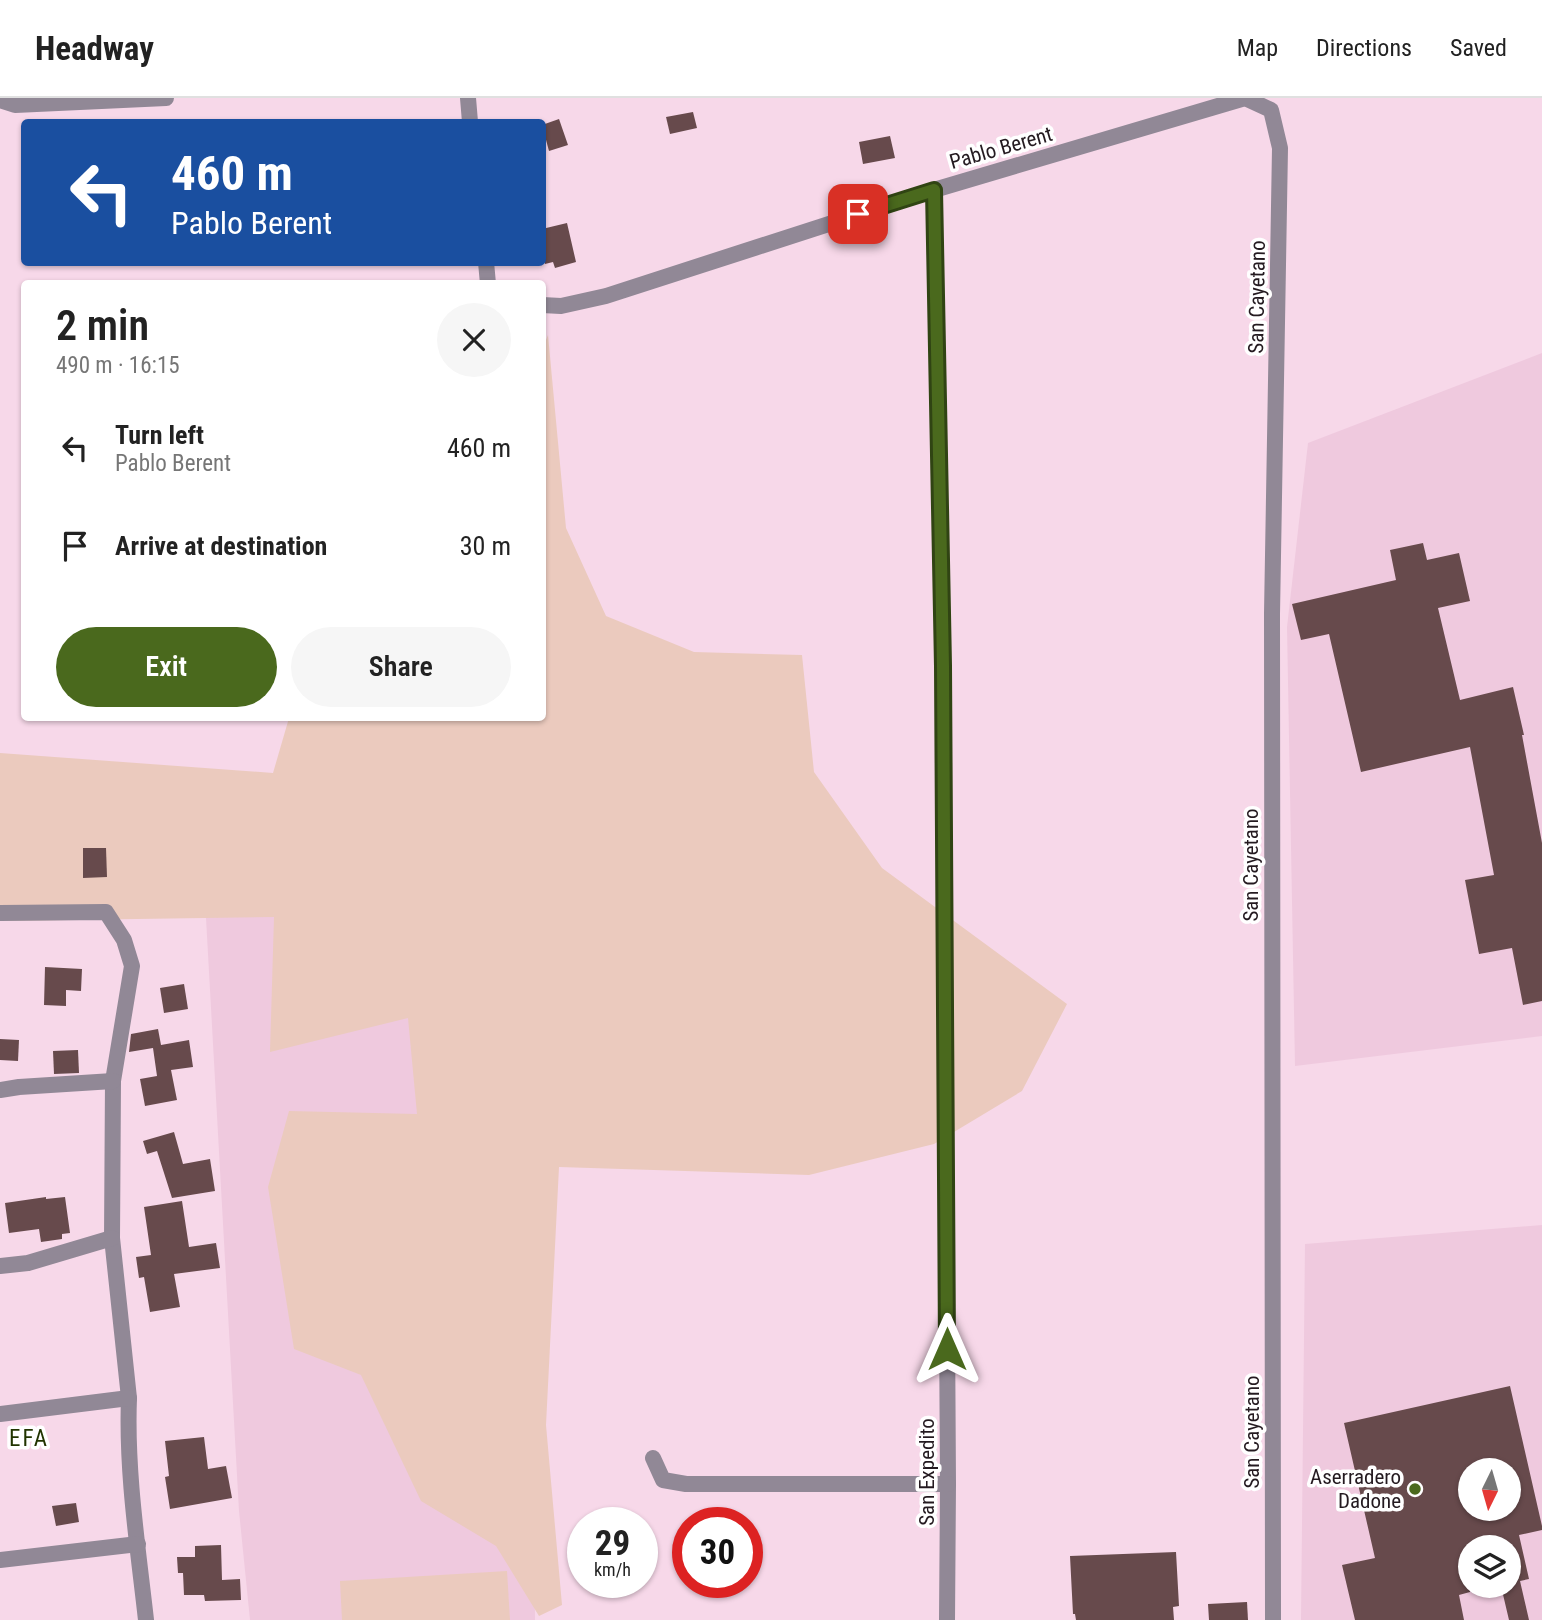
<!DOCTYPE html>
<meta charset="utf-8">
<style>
:root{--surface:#fff;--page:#f6f6f6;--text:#222;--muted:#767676;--line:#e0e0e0;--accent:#4a691d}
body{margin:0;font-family:"Roboto Condensed",sans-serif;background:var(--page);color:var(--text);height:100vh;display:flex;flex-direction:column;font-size:26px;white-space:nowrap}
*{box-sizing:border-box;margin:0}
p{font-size:23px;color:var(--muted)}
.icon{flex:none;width:38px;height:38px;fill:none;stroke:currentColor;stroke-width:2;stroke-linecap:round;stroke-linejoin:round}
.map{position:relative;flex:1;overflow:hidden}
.side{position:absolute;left:21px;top:182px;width:525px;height:441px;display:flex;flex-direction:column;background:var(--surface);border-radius:7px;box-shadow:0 2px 5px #0004}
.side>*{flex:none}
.top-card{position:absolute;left:21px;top:21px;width:525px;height:147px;border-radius:7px;box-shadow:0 2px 5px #0004;background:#1a4fa0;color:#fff;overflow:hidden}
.needle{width:46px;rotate:185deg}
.tools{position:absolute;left:1458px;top:1360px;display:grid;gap:14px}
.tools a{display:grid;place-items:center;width:63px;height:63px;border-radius:50%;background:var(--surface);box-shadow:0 2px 5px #0004;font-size:35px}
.speed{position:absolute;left:567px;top:1409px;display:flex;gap:14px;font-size:35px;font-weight:700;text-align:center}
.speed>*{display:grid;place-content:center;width:91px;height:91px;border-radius:50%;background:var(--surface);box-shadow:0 2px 5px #0004;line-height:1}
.speed small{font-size:18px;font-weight:400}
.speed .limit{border:10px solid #d22;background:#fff;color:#111}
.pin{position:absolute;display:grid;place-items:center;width:60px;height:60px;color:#fff;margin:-30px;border-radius:14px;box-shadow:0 4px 10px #0006}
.me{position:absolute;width:77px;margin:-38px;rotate:0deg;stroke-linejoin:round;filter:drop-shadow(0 0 5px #0008)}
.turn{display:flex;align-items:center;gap:24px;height:147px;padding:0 35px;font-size:32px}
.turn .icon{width:91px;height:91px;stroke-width:2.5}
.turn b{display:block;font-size:49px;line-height:60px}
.round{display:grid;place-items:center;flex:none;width:74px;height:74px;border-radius:37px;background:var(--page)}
.head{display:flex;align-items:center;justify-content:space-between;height:119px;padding:0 35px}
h1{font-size:42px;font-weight:600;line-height:52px}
.cta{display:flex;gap:14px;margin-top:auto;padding:14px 35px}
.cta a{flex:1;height:80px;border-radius:42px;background:var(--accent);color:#fff;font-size:28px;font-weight:600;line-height:80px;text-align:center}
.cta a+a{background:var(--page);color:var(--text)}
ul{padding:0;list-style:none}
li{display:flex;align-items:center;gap:21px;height:98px;padding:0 35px}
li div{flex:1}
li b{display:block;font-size:26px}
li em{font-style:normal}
header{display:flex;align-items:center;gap:42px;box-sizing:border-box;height:98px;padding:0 35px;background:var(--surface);border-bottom:2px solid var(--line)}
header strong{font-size:33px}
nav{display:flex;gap:38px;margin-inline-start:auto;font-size:24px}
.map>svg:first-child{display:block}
.built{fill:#efc9de;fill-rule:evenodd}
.green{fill:#ebcabe}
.building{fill:#674a4c;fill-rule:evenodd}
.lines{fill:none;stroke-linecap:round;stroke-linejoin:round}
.minor{stroke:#918896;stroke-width:16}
.route-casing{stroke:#304413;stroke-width:18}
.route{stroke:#4a691d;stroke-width:12}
.poi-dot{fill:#4a691d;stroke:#fff;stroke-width:2.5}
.labels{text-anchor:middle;stroke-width:7;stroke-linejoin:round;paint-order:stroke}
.street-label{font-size:21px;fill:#241a20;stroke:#fff}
.poi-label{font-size:21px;fill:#241a20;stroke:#fff;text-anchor:end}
.neighbourhood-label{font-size:23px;letter-spacing:2px;fill:#213400;stroke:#fff}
</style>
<header>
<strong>Headway</strong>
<nav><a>Map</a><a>Directions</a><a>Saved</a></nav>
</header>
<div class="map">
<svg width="1542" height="1522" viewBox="0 0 1542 1522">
<rect width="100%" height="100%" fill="#f7d8e9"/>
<g class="built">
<polygon points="1542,255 1542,938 1295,968 1287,529 1308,345"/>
<polygon points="529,801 535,1522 250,1522 239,1413 205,802"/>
<path d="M1542,1127V1522H1301L1305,1146ZM1470,1372H1508V1410H1470ZM1470,1449H1508V1488H1470Z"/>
</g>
<g class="green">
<polygon points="548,237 566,430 606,518 694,554 802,557 814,674 882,770 1067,906 1022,993 934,1046 809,1077 559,1069 546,1327 562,1507 539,1518 496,1448 421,1403 361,1277 294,1251 268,1089 289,1013 417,1016 408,920 270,954 274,819 0,823 0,655 273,675 289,620 542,620 542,252"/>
<polygon points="507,1473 510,1522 342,1522 340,1483"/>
</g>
<g class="building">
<polygon points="693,14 697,30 670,36 666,19"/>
<polygon points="559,21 568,47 549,53 542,27"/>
<polygon points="890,38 895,60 863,66 859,44"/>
<polygon points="567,125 576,164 555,170 553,164 545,166 542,154 542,131"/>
<polygon points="1423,445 1427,462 1459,455 1470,503 1438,510 1460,602 1513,589 1524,637 1522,637 1542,745 1542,903 1523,907 1512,850 1479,856 1465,782 1494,777 1470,649 1361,674 1329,536 1301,542 1292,506 1396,482 1390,452"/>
<polygon points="83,750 106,750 107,779 83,780"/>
<polygon points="45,869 82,871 81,893 66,892 66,908 44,907"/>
<polygon points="184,886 188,911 164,915 160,890"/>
<polygon points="158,931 161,947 189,942 193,969 171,972 177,1002 145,1008 140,981 157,978 153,950 129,954 131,936"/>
<polygon points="0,941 19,942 18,963 0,962"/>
<polygon points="78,952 79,975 54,976 53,953"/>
<polygon points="174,1034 183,1066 210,1061 215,1093 172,1100 157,1053 147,1056 143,1043"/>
<polygon points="46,1099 46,1101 65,1099 70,1135 62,1136 62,1141 41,1144 39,1131 9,1135 5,1105"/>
<polygon points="182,1103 189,1149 216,1145 220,1170 174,1176 180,1209 150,1214 144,1179 139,1180 136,1159 151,1157 144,1109"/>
<path d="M1510,1288L1542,1428V1432L1519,1437L1529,1481L1520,1483L1529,1522H1509L1501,1488H1508V1449H1470V1494L1459,1497L1464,1522H1355L1342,1467L1375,1460L1344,1325ZM1470,1372H1508V1410H1470Z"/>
<polygon points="204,1339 208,1371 226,1368 232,1400 170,1411 165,1379 169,1378 165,1343"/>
<polygon points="76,1405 79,1424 56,1428 52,1408"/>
<polygon points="221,1447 222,1482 240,1481 241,1502 205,1503 204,1497 184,1497 183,1475 178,1475 177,1459 195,1459 195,1448"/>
<polygon points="1176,1454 1179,1508 1173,1509 1174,1522 1076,1522 1075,1516 1073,1516 1070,1458"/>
<polygon points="1247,1504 1248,1522 1209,1522 1208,1506"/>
</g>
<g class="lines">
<g class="minor">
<polyline points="468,0 470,24"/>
<polyline points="0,2 15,7 166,0"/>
<polyline points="934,92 943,568 948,1386 947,1522"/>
<polyline points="486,164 488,186"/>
<polyline points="542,207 561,208 606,198 934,92 1245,0 1271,12 1280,50 1272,516 1273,1522"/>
<path d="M0,815L106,814L124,842L132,868L113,983L112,1140L129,1300C126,1373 138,1450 146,1522"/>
<polyline points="0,992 19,989 113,983"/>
<polyline points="0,1168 28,1165 112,1140"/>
<polyline points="0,1316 129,1300"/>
<polyline points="653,1360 663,1382 686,1386 948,1386"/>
<polyline points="0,1462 138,1446"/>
</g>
</g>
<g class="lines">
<defs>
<polyline id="route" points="858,116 934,92 943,568 947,1251"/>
</defs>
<use href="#route" class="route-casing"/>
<use href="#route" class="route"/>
</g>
<circle class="poi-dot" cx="1415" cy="1391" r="7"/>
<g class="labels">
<g class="street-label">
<text transform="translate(1001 50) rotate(-16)" y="7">Pablo Berent</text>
<text transform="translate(1257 199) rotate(-89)" y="7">San Cayetano</text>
<text transform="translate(1251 767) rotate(-90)" y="7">San Cayetano</text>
<text transform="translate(1252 1334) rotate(-90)" y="7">San Cayetano</text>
<text transform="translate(927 1374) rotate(-90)" y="7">San Expedito</text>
</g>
<g class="poi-label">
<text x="1401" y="1386">Aserradero<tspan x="1401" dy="24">Dadone</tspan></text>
</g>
<g class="neighbourhood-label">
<text x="29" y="1348">EFA</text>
</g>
</g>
</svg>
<div class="tools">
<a><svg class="needle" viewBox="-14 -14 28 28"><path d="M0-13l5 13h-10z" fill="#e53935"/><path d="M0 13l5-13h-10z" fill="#767676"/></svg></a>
<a><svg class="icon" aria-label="layers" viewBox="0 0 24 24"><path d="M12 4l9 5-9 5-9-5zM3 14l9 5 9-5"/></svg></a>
</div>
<div class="speed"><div>29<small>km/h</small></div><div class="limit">30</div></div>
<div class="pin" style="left:858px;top:116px;background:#d93025"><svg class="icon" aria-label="arrive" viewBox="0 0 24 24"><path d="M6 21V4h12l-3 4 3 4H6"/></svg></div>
<svg class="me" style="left:947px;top:1251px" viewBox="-20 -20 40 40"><path d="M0-17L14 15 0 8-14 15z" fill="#4a691d" stroke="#fff" stroke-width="4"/></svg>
<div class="top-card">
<div class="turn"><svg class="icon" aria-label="left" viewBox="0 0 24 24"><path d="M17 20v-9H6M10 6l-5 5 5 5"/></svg><div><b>460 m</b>Pablo Berent</div></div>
</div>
<section class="side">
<div class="head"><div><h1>2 min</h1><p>490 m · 16:15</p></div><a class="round"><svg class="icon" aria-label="close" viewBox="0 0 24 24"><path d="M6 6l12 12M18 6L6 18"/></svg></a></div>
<ul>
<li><svg class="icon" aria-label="left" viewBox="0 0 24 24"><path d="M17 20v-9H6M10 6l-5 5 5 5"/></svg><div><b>Turn left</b><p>Pablo Berent</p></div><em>460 m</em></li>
<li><svg class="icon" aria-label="arrive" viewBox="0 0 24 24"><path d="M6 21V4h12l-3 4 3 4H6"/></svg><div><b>Arrive at destination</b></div><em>30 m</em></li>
</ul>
<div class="cta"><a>Exit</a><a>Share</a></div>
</section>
</div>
